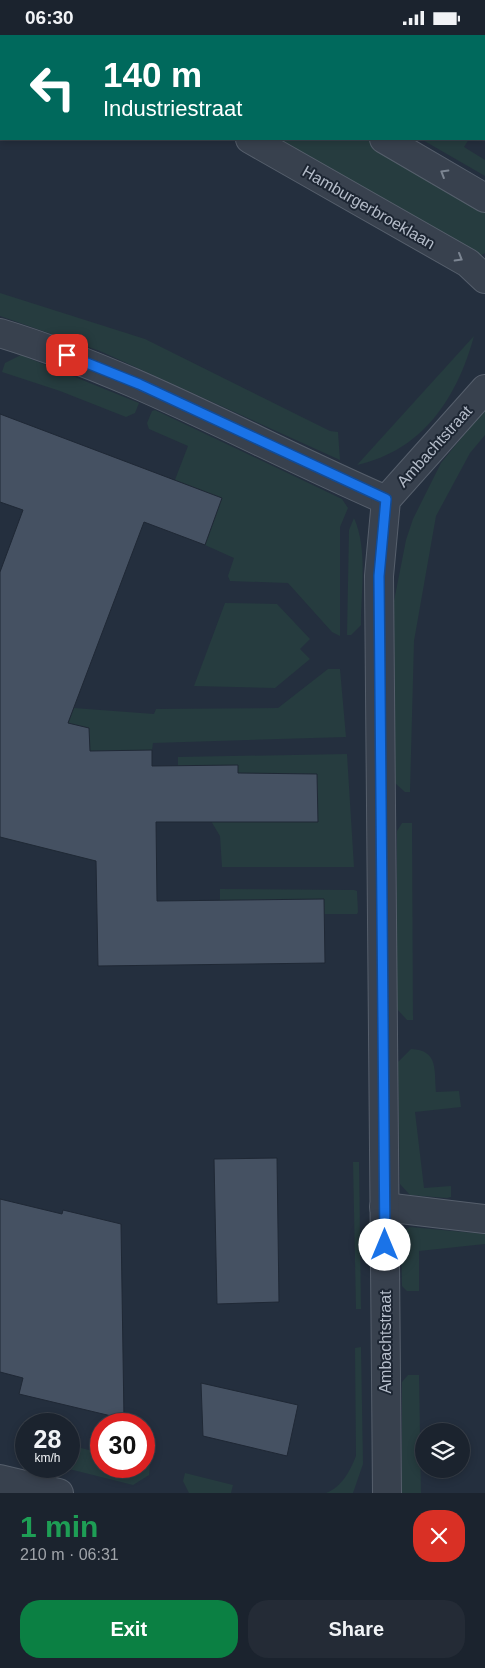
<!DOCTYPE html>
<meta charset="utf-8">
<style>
:root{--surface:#1b232e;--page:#242b36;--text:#f1f3f6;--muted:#a0a4aa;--line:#39404a;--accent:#0b8043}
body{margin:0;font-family:Arial,sans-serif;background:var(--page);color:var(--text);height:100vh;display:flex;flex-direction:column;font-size:19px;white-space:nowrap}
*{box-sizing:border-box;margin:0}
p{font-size:16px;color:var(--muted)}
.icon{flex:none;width:28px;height:28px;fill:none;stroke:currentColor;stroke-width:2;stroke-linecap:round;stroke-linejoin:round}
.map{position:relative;height:1458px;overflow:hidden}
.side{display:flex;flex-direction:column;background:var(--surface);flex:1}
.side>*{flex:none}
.banner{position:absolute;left:0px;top:0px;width:485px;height:105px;box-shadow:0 2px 8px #0003,0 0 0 1px var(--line);background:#00695c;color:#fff;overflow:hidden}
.controls{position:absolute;left:415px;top:1388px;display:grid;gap:10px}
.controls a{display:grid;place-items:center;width:55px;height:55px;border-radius:50%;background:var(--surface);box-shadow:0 2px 8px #0003,0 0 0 1px var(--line);font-size:25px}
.speed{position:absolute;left:15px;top:1378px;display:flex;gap:10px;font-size:25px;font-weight:700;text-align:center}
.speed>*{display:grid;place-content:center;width:65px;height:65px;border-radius:50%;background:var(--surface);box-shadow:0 2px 8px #0003,0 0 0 1px var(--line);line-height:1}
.speed small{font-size:12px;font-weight:400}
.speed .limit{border:8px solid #d22;background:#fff;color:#111}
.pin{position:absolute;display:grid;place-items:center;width:42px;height:42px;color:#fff;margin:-21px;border-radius:10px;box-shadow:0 2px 8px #0006}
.me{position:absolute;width:55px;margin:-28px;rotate:0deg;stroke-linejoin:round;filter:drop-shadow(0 0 4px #0008)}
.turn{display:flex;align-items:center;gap:18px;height:105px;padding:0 20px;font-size:22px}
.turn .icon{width:65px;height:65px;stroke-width:2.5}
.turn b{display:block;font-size:35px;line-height:42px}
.round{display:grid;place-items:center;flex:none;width:52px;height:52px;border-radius:20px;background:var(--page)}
.head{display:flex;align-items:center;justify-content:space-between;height:85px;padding:0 20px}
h1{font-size:30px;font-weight:600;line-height:38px;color:#1e9e55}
.button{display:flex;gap:10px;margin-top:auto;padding:10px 20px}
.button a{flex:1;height:58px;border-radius:20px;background:var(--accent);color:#fff;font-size:20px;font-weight:600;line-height:58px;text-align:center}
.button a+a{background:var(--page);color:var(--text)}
.status{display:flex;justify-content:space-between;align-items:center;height:35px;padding:0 25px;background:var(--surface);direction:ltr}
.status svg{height:14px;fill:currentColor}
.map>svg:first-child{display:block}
.green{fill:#263c3f}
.building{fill:#455162;stroke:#1f2835}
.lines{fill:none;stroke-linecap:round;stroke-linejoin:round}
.street-casing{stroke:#565f6c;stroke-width:30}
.street{stroke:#38414e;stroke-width:28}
.oneway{stroke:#7c8592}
.route-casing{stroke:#114b97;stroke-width:12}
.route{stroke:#1a73e8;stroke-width:9}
.labels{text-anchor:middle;stroke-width:4;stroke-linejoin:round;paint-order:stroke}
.street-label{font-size:16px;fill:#b4bcc9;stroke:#1d2633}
</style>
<div class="status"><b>06:30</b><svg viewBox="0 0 49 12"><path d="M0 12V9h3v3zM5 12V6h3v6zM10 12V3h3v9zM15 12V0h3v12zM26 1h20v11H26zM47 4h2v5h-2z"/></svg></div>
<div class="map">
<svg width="485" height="1458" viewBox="0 0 485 1458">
<rect width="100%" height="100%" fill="#242f3e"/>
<g class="green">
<polygon points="271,104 368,104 447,149 485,176 485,218 480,221"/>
<polygon points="421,104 469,104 464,112 485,125 485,141"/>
<polygon points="0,258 145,304 330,396 338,397 340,425 100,316 0,281"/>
<path d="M474,301C457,363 423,415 357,430Z"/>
<polygon points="21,320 139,368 135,378 126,382 60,356 2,337 5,328"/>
<polygon points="485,374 485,400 470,418 436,481 414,606 410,757 405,757 395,748 394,566 406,505 413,484 441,428"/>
<polygon points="155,375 342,464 348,473 340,492 340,601 332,597 288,548 230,546 228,541 234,523 205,510 173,450 188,411 149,394 147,388 152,376"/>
<path d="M354,483C368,514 361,556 361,590L351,600H347L349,495Z"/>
<polygon points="225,568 277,569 310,604 300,614 310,624 275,653 194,651"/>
<polygon points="328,634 340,634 346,702 153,708 152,715 90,717 68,688 74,673 154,679 156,674 278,673"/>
<polygon points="347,719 354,832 222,832 220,801 178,731 178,722"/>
<polygon points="402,788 412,788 413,985 407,985 397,974 397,796"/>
<polygon points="220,854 354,855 357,856 358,877 357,879 324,879 220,866"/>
<path d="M411,1014C439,1015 434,1036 436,1057L459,1056L461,1072L415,1077L424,1153L451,1151V1162L447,1163L410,1160L400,1149L398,1027Z"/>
<polygon points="353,1127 359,1127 361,1274 356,1274"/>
<polygon points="410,1192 485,1199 485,1209 419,1216 419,1256 407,1256 402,1251 401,1197"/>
<path d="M361,1312L363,1429L353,1458H326C342,1452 350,1436 356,1421L355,1313Z"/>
<polygon points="408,1340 419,1340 421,1458 402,1458 402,1347"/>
<polygon points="69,1410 101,1418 101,1431 150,1430 149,1440 133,1450 65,1433 63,1431 69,1431"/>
<polygon points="185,1438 233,1450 231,1458 189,1458 183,1446"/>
</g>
<g class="building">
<polygon points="0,379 222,463 205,510 144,487 68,688 89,693 90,716 152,715 152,731 238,730 238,738 317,739 318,787 156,787 157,866 324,864 325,928 98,931 96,826 0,802 0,537 23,475 0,467"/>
<polygon points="277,1123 279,1267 217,1269 214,1124"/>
<polygon points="0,1164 62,1179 63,1175 121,1189 124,1384 19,1359 23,1343 0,1337"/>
<polygon points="201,1348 298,1370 287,1421 203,1401"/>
</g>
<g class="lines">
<defs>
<g id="street">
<polyline points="67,0 69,1"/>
<polyline points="200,0 202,1"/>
<polyline points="250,104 468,228 485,244"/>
<polyline points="384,104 485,163"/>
<path d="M0,298C135,339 257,409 386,465"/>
<polyline points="384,1172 485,1184"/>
<polyline points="0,1444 59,1458"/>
<polyline points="387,1458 379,541 386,465 485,354"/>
</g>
</defs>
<use href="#street" class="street-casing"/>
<use href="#street" class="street"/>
</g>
<defs><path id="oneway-chevron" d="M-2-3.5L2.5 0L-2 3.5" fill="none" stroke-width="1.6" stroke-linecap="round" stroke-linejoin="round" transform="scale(1.25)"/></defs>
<g class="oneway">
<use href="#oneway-chevron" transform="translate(444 138) rotate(-149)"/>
<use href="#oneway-chevron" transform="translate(459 223) rotate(30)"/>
</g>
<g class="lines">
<defs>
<polyline id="route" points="67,320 139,349 386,464 379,541 385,1210"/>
</defs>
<use href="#route" class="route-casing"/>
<use href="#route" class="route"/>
</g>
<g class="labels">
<g class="street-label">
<text transform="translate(369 172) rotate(30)" y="6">Hamburgerbroeklaan</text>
<text transform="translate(434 411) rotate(-48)" y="6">Ambachtstraat</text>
<text transform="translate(385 1307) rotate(-90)" y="6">Ambachtstraat</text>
</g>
</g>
</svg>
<div class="controls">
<a><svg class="icon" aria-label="layers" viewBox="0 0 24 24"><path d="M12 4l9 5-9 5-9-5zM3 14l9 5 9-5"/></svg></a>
</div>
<div class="speed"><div>28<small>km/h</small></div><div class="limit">30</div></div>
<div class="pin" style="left:67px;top:320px;background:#d93025"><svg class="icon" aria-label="arrive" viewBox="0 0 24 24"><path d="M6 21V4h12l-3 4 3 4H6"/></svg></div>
<svg class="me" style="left:385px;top:1210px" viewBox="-20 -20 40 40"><circle r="19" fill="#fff"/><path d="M0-13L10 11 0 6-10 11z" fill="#1a73e8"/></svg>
<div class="banner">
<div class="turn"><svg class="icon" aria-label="left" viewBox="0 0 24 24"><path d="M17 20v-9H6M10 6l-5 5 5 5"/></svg><div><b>140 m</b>Industriestraat</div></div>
</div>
</div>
<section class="side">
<div class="head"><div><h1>1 min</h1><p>210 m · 06:31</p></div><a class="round" style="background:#d93025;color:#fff"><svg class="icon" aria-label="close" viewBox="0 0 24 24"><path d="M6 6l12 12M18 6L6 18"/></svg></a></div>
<div class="button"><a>Exit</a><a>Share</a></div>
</section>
